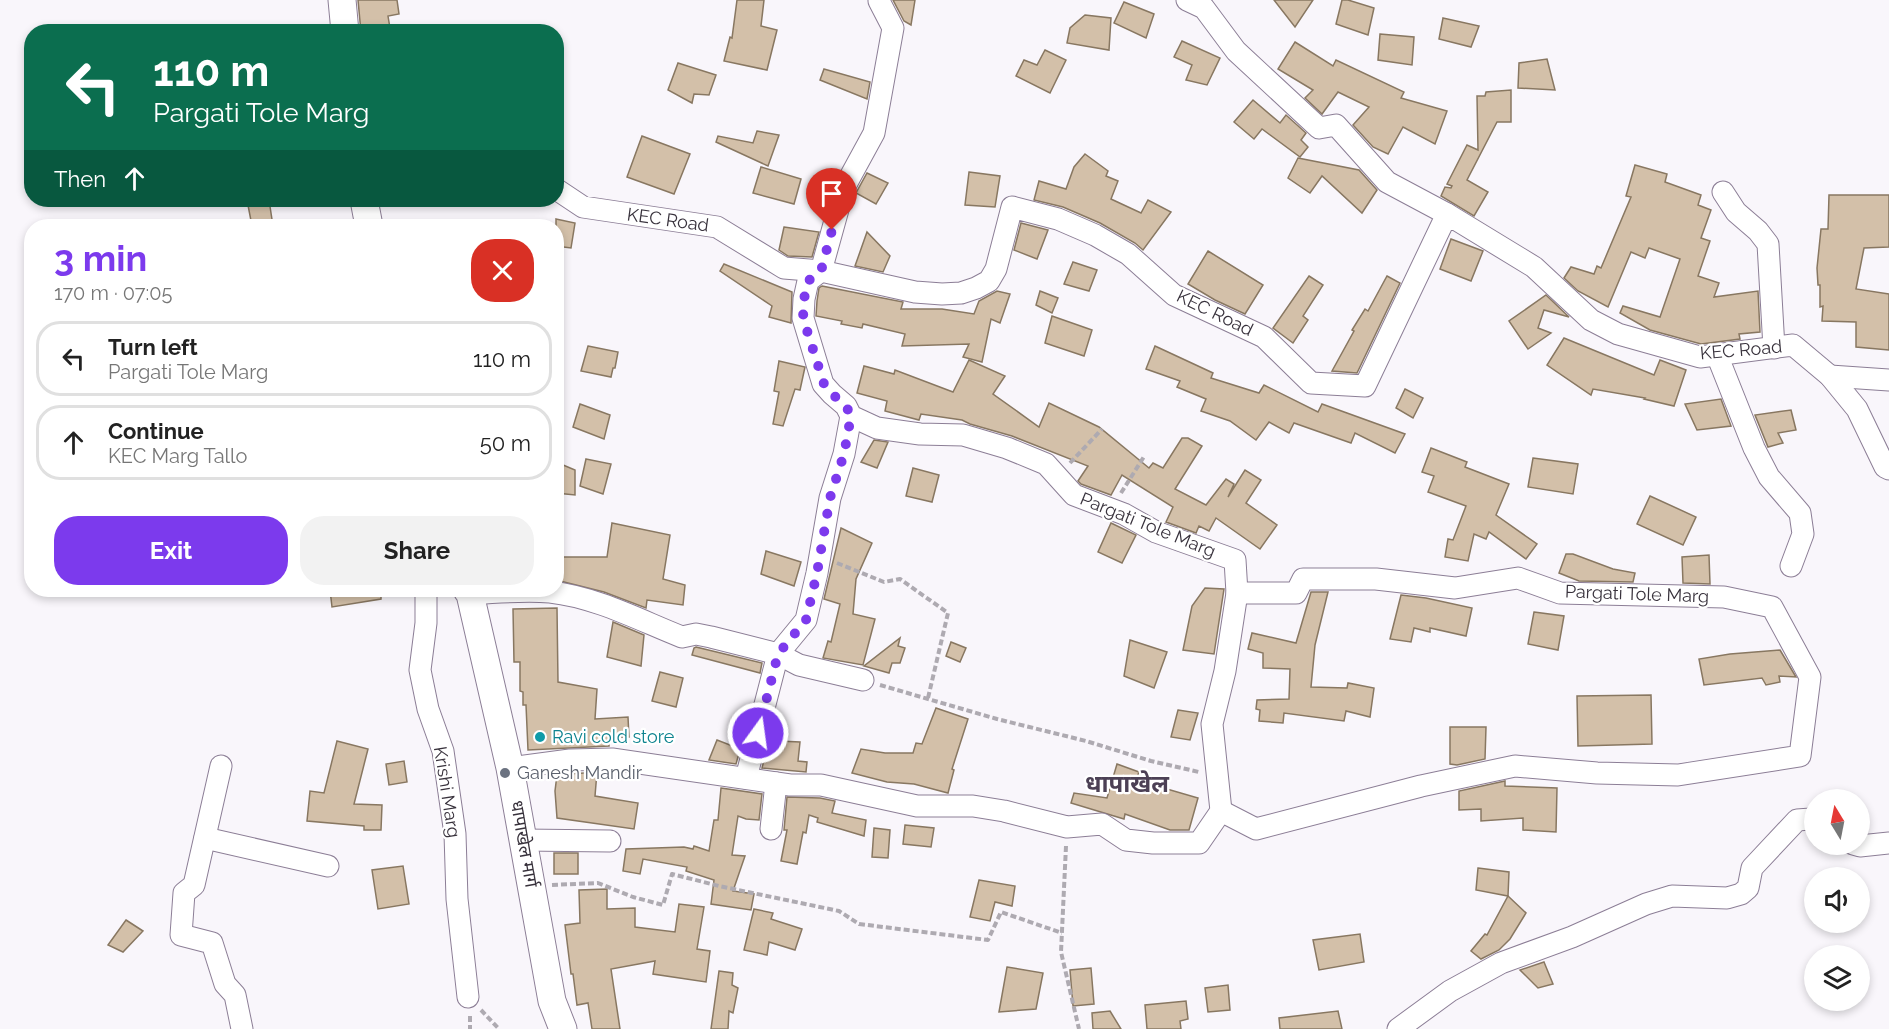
<!DOCTYPE html>
<meta charset="utf-8">
<style>
:root{--surface:#fff;--page:#f2f2f2;--text:#222;--muted:#767676;--line:#e0e0e0;--accent:#7c3aed}
body{margin:0;font-family:Raleway,"Noto Sans Devanagari",sans-serif;background:var(--page);color:var(--text);height:100vh;display:flex;flex-direction:column;font-size:22px;white-space:nowrap}
*{box-sizing:border-box;margin:0}
p{font-size:20px;color:var(--muted)}
.icon{flex:none;width:33px;height:33px;fill:none;stroke:currentColor;stroke-width:2;stroke-linecap:round;stroke-linejoin:round}
.map{position:relative;flex:1;overflow:hidden}
.drawer{position:absolute;left:24px;top:219px;width:540px;height:378px;display:flex;flex-direction:column;background:var(--surface);border-radius:24px;box-shadow:0 3px 9px #0003}
.drawer>*{flex:none}
.hud{position:absolute;left:24px;top:24px;width:540px;height:183px;border-radius:24px;box-shadow:0 3px 9px #0003;background:#0b6e4f;color:#fff;overflow:hidden}
.needle{width:39px;rotate:350deg}
.controls{position:absolute;left:1804px;top:789px;display:grid;gap:12px}
.controls a{display:grid;place-items:center;width:66px;height:66px;border-radius:50%;background:var(--surface);box-shadow:0 3px 9px #0003;font-size:30px}
.pin{position:absolute;display:grid;place-items:center;width:51px;height:51px;color:#fff;margin:-62px -26px;border-radius:50% 50% 50% 0;rotate:-45deg;box-shadow:0 0 6px #0007}
.pin .icon{rotate:45deg}
.me{position:absolute;width:66px;margin:-33px;rotate:14deg;stroke-linejoin:round;filter:drop-shadow(0 0 4px #0008)}
.turn{display:flex;align-items:center;gap:21px;height:126px;padding:0 30px;font-size:27px}
.turn .icon{width:78px;height:78px;stroke-width:2.5}
.turn b{display:block;font-size:42px;line-height:51px}
.then{display:flex;align-items:center;height:57px;padding:0 30px;background:#0003;gap:12px;font-size:22px}
.round{display:grid;place-items:center;flex:none;width:63px;height:63px;border-radius:24px;background:var(--page)}
.head{display:flex;align-items:center;justify-content:space-between;height:102px;padding:0 30px}
h1{font-size:36px;font-weight:700;line-height:45px;color:var(--accent)}
.cta{display:flex;gap:12px;margin-top:auto;padding:12px 30px}
.cta a{flex:1;height:69px;border-radius:24px;background:var(--accent);color:#fff;font-size:24px;font-weight:700;line-height:69px;text-align:center}
.cta a+a{background:var(--page);color:var(--text)}
ul{padding:0;list-style:none}
li{display:flex;align-items:center;gap:18px;height:75px;margin:0 12px 9px;padding:0 18px;border:3px solid var(--line);border-radius:24px}
li div{flex:1}
li b{display:block;font-size:22px}
li em{font-style:normal}
.map>svg:first-child{display:block}
.building{fill:#d3c0a9;stroke:#887761;stroke-width:1.5}
.lines{fill:none;stroke-linecap:round;stroke-linejoin:round}
.minor-casing{stroke:#8c7e96;stroke-width:23}
.major-casing{stroke:#8c7e96;stroke-width:29}
.path{stroke:#aeaab1;stroke-width:4;stroke-dasharray:6 3;stroke-linecap:butt}
.minor{stroke:#fff;stroke-width:21}
.major{stroke:#fff;stroke-width:27}
.route{stroke:#7c3aed;stroke-width:10;stroke-dasharray:0 18}
.culture-dot{fill:#0f9aa8;stroke:#fff;stroke-width:2}
.worship-dot{fill:#6b7280;stroke:#fff;stroke-width:2}
.labels{text-anchor:middle;stroke-width:4.5;stroke-linejoin:round;paint-order:stroke}
.street-label{font-size:18px;fill:#38323c;stroke:#fff}
.culture-label{font-size:18px;fill:#0d838f;stroke:#fff;text-anchor:start}
.worship-label{font-size:18px;fill:#5b616d;stroke:#fff;text-anchor:start}
.district-label{font-size:24px;font-weight:bold;fill:#4c4055;stroke:#fff}
</style>
<div class="map">
<svg width="1889" height="1029" viewBox="0 0 1889 1029">
<rect width="100%" height="100%" fill="#f9f6fb"/>
<g class="building">
<polygon points="358,0 397,0 399,14 388,16 390,28 361,32"/>
<polygon points="737,0 764,0 761,26 777,30 767,70 724,61 730,37 732,38"/>
<polygon points="893,0 915,0 911,25 904,21"/>
<polygon points="1274,0 1313,0 1295,27"/>
<polygon points="1342,0 1348,0 1374,8 1368,35 1336,24"/>
<polygon points="1124,2 1154,14 1146,38 1114,23"/>
<polygon points="1085,15 1111,18 1109,50 1067,43 1070,28"/>
<polygon points="1443,18 1479,26 1471,47 1439,39"/>
<polygon points="1380,34 1414,37 1412,65 1378,60"/>
<polygon points="1182,41 1220,58 1207,85 1186,80 1192,65 1174,57"/>
<polygon points="1295,42 1333,66 1336,60 1404,92 1401,98 1447,111 1435,144 1403,127 1388,154 1373,147 1353,125 1369,107 1338,92 1322,114 1305,98 1313,90 1278,69"/>
<polygon points="1045,50 1066,60 1050,93 1016,76 1024,60 1037,65"/>
<polygon points="1547,59 1555,90 1518,88 1519,63"/>
<polygon points="678,63 716,75 709,95 694,94 692,103 668,90"/>
<polygon points="824,69 870,82 867,99 820,80"/>
<polygon points="1511,90 1511,122 1497,122 1467,180 1488,192 1474,216 1441,196 1445,187 1451,188 1452,186 1447,184 1467,145 1478,150 1477,96 1485,96 1486,92"/>
<polygon points="1253,100 1280,123 1286,115 1306,133 1301,140 1308,147 1300,157 1262,129 1254,139 1234,122"/>
<polygon points="757,131 779,135 768,166 716,142 718,136 753,143"/>
<polygon points="642,136 690,154 674,194 627,177"/>
<polygon points="1085,154 1108,171 1106,176 1118,181 1111,199 1141,213 1148,200 1171,212 1143,250 1135,243 1100,223 1063,207 1034,200 1039,181 1066,189 1074,167"/>
<polygon points="1298,158 1359,170 1377,190 1362,213 1322,176 1310,193 1288,178"/>
<polygon points="1635,165 1667,174 1665,182 1701,195 1698,205 1711,210 1701,238 1710,241 1698,276 1719,283 1714,297 1758,291 1760,332 1739,334 1740,339 1701,344 1650,330 1620,313 1623,306 1660,317 1680,259 1649,248 1645,258 1631,252 1608,307 1578,291 1564,278 1571,267 1594,274 1597,266 1601,268 1631,197 1626,196"/>
<polygon points="761,167 801,179 794,204 753,193"/>
<polygon points="969,172 1000,176 995,207 965,205"/>
<polygon points="867,173 888,183 876,204 856,193"/>
<polygon points="1829,195 1889,195 1889,247 1864,248 1856,289 1889,294 1889,350 1856,347 1856,322 1822,321 1823,306 1820,307 1820,285 1818,285 1817,268 1821,229 1828,229"/>
<polygon points="247,200 269,200 273,226 252,226"/>
<polygon points="556,219 575,223 571,248 556,246"/>
<polygon points="1021,223 1048,230 1037,259 1014,250"/>
<polygon points="784,227 819,232 812,257 788,256 779,250"/>
<polygon points="867,232 890,256 883,272 855,266"/>
<polygon points="1451,239 1483,251 1471,281 1440,269"/>
<polygon points="1208,251 1263,285 1245,314 1215,300 1188,284"/>
<polygon points="1073,262 1097,270 1089,291 1064,284"/>
<polygon points="724,264 792,292 791,323 769,317 772,306 720,271"/>
<polygon points="1309,276 1323,285 1303,316 1308,320 1293,343 1273,328"/>
<polygon points="1387,276 1400,283 1357,373 1332,371 1354,331 1352,330 1365,309 1368,311"/>
<polygon points="822,286 903,302 901,309 942,309 974,314 979,301 997,291 1010,294 1000,323 991,319 982,362 963,357 969,344 902,346 905,334 863,324 862,328 841,324 842,321 816,316 817,301 819,288"/>
<polygon points="1040,291 1058,298 1052,313 1036,305"/>
<polygon points="1546,295 1569,317 1544,310 1538,328 1551,333 1528,349 1509,321"/>
<polygon points="1052,316 1092,330 1084,356 1045,343"/>
<polygon points="1564,338 1654,375 1660,360 1686,370 1674,406 1644,399 1645,398 1593,389 1591,395 1547,365"/>
<polygon points="588,346 618,352 615,368 613,368 611,377 581,371"/>
<polygon points="1155,346 1213,373 1211,378 1259,393 1264,385 1318,412 1322,404 1405,434 1395,453 1355,433 1351,443 1294,423 1289,433 1269,422 1256,440 1230,421 1201,411 1206,399 1177,387 1180,381 1146,369"/>
<polygon points="969,360 1005,376 993,394 1039,427 1049,403 1099,427 1149,468 1153,463 1163,468 1182,438 1188,438 1202,446 1175,489 1206,505 1226,479 1234,484 1228,497 1245,470 1261,480 1246,503 1277,525 1260,549 1216,518 1209,531 1199,526 1196,533 1166,522 1173,507 1122,475 1111,495 1081,484 1078,481 1088,466 1012,436 970,424 962,420 921,414 919,420 885,411 887,401 857,393 864,366 894,374 895,370 953,392"/>
<polygon points="779,361 805,367 800,390 795,389 783,426 773,424 779,392 774,391"/>
<polygon points="1405,389 1423,398 1413,418 1396,408"/>
<polygon points="1721,399 1731,426 1697,430 1685,404"/>
<polygon points="580,404 610,415 604,439 573,427"/>
<polygon points="1791,410 1796,430 1778,433 1783,443 1768,447 1755,415"/>
<polygon points="874,440 888,442 877,468 861,462"/>
<polygon points="1431,448 1467,462 1465,467 1509,484 1496,515 1537,544 1526,559 1489,532 1486,539 1474,534 1468,561 1445,557 1448,539 1453,540 1466,506 1428,492 1434,476 1422,472"/>
<polygon points="1533,458 1578,464 1573,494 1528,487"/>
<polygon points="586,459 611,464 603,494 580,486"/>
<polygon points="556,462 575,470 575,495 556,493"/>
<polygon points="913,468 939,475 932,502 906,496"/>
<polygon points="1650,496 1696,517 1683,545 1637,524"/>
<polygon points="612,523 670,535 663,579 685,585 683,605 647,600 646,608 604,592 556,580 556,557 607,557"/>
<polygon points="1111,523 1136,535 1122,563 1098,552"/>
<polygon points="841,528 872,543 856,579 853,614 875,619 863,665 823,658 828,641 831,642 840,604 824,599"/>
<polygon points="766,551 801,562 794,586 761,574"/>
<polygon points="1566,554 1573,554 1613,569 1635,573 1633,582 1579,581 1559,573"/>
<polygon points="1709,555 1710,584 1683,583 1682,557"/>
<polygon points="1205,588 1224,589 1214,654 1183,650 1192,606"/>
<polygon points="330,590 381,590 381,599 332,607"/>
<polygon points="1311,592 1328,592 1315,645 1311,687 1347,688 1348,683 1374,688 1370,717 1346,711 1344,721 1284,713 1283,723 1259,721 1260,710 1256,709 1257,700 1289,699 1290,669 1263,668 1263,653 1248,649 1252,633 1296,643"/>
<polygon points="1401,595 1426,598 1472,608 1466,636 1430,628 1430,632 1414,628 1411,642 1390,639"/>
<polygon points="557,608 558,682 597,689 595,719 628,717 629,737 609,737 609,746 528,750 526,705 523,705 523,692 520,691 520,662 514,662 513,609"/>
<polygon points="1534,612 1564,616 1558,650 1528,644"/>
<polygon points="613,622 644,635 641,666 607,657"/>
<polygon points="900,638 898,646 905,648 900,663 892,663 889,673 864,666"/>
<polygon points="1130,640 1167,652 1154,688 1124,676"/>
<polygon points="951,642 966,648 960,662 946,656"/>
<polygon points="696,647 762,663 760,673 692,655 694,648"/>
<polygon points="1780,650 1796,677 1779,676 1780,682 1766,685 1762,678 1704,685 1699,659 1730,654"/>
<polygon points="660,672 683,678 676,707 652,701"/>
<polygon points="1651,695 1652,744 1578,746 1577,696"/>
<polygon points="936,708 968,719 952,769 954,770 948,793 914,784 887,782 852,773 861,749 885,753 913,753 916,743 922,744"/>
<polygon points="1178,710 1198,713 1190,740 1171,737"/>
<polygon points="1450,727 1486,727 1485,759 1457,765 1450,764"/>
<polygon points="717,740 735,747 741,746 736,764 709,760"/>
<polygon points="337,741 368,749 354,804 382,805 381,830 364,830 364,826 307,821 310,791 324,793"/>
<polygon points="778,741 800,742 798,761 807,762 806,772 762,768 768,745 777,745"/>
<polygon points="404,761 407,782 389,785 386,764"/>
<polygon points="1117,764 1139,772 1136,780 1198,798 1189,830 1170,830 1125,814 1124,819 1071,803 1074,793 1107,798"/>
<polygon points="597,772 595,796 638,803 634,829 557,818 555,791 557,775"/>
<polygon points="1505,781 1505,786 1557,788 1556,832 1523,830 1523,818 1481,821 1481,809 1459,810 1459,791"/>
<polygon points="721,788 762,794 759,820 746,819 738,816 732,855 745,856 733,891 754,894 751,910 711,904 714,880 686,871 687,867 643,859 640,874 623,871 626,849 684,847 693,849 694,846 709,851 714,820 718,820"/>
<polygon points="787,797 820,798 835,801 832,813 866,820 864,836 817,822 818,818 809,815 806,833 803,832 797,864 781,861 787,830 784,830"/>
<polygon points="905,825 934,828 931,847 903,844"/>
<polygon points="874,828 890,830 888,858 872,857"/>
<rect x="554" y="853" width="24" height="21"/>
<polygon points="403,866 409,904 378,909 372,870"/>
<polygon points="1478,868 1509,872 1508,896 1476,890"/>
<polygon points="979,880 1015,886 1012,906 995,902 990,921 970,917"/>
<polygon points="607,889 607,909 635,908 635,927 675,932 679,904 704,907 697,949 710,951 706,982 653,974 655,961 611,969 620,1029 592,1029 588,1003 577,1005 573,974 571,974 565,925 580,923 579,890"/>
<polygon points="1508,896 1526,913 1510,939 1499,950 1481,959 1471,951 1485,934 1487,935"/>
<polygon points="754,909 773,913 771,919 802,929 795,950 769,942 767,955 744,950"/>
<polygon points="126,920 143,931 123,952 108,945"/>
<polygon points="1360,934 1364,962 1319,970 1313,940"/>
<polygon points="1544,962 1553,984 1538,988 1520,970"/>
<polygon points="1007,967 1043,973 1036,1009 999,1012"/>
<polygon points="1091,968 1094,1004 1073,1006 1070,970"/>
<polygon points="719,971 733,973 732,985 738,988 733,1013 729,1011 728,1029 711,1029"/>
<polygon points="1228,985 1230,1010 1208,1012 1205,988"/>
<polygon points="1186,1001 1188,1019 1180,1021 1181,1029 1147,1029 1145,1005"/>
<polygon points="1110,1011 1121,1029 1093,1029 1092,1013"/>
<polygon points="1338,1011 1342,1029 1280,1029 1279,1018"/>
</g>
<g class="lines">
<defs>
<g id="minor">
<polyline points="1187,0 1204,8 1236,51 1319,128 1336,125 1387,182 1447,214"/>
<polyline points="879,1 893,28 874,133 844,188 821,271 808,281 804,299 803,318 823,384 832,394 846,406 851,416 877,428 920,434 963,435 1007,448 1046,464 1074,495 1124,514 1156,532 1235,560 1237,593 1296,593 1303,579 1376,579 1455,588 1518,578 1560,593 1724,597 1772,607 1810,677 1800,756 1678,775 1597,773 1515,766 1421,786 1256,829 1221,811"/>
<polyline points="556,189 583,207 717,227 784,268 821,271 915,292 942,294 961,293 976,288 989,281 996,269 1012,207 1058,219 1095,235 1128,254 1174,295 1264,337 1311,383 1365,386 1447,214 1534,267 1591,320 1618,334 1700,357 1793,345 1830,376 1857,409 1885,467 1889,469"/>
<polyline points="1723,192 1736,212 1758,231 1768,244 1774,348"/>
<polyline points="1717,355 1754,448 1769,477 1800,513 1803,534 1791,566"/>
<polyline points="1830,376 1889,380"/>
<polyline points="426,590 426,623 420,670 428,709 443,751 455,834 457,899 468,997"/>
<path d="M470,594C497,592 523,590 550,592C596,597 639,620 682,637L696,634L711,637L778,654L799,665L863,680"/>
<polyline points="221,766 194,885 184,893 181,935 212,943 225,984 235,995 242,1029"/>
<polyline points="510,768 570,760 612,759 790,785 821,785 917,806 973,806 1004,811 1067,827 1102,824 1126,840 1153,843 1199,843 1221,811 1212,724 1225,671 1237,593"/>
<polyline points="746,778 778,654 806,620 817,573 830,498 844,454 851,416"/>
<polyline points="771,829 776,783"/>
<polyline points="205,838 328,866"/>
<polyline points="523,840 610,841"/>
<polyline points="1853,844 1860,846 1889,843"/>
<polyline points="1398,1029 1450,991 1501,963 1572,937 1646,904 1672,896 1727,898 1741,894 1748,888 1752,868 1797,820 1811,819 1815,821"/>
</g>
<g id="major">
<polyline points="342,0 345,32"/>
<polyline points="364,200 369,226"/>
<polyline points="467,590 470,594 510,768 552,1001 563,1029"/>
</g>
</defs>
<use href="#minor" class="minor-casing"/>
<use href="#major" class="major-casing"/>
<g class="path">
<polyline points="1070,463 1102,429"/>
<polyline points="1121,493 1145,455"/>
<polyline points="837,563 884,582 900,579 948,613 928,698"/>
<polyline points="880,685 997,719 1086,741 1151,761 1199,772"/>
<polyline points="1066,846 1061,952 1079,1029"/>
<polyline points="552,885 598,883 633,897 663,905 672,874 719,886 839,911 859,924 988,940 1001,912 1062,933"/>
<polyline points="481,1010 499,1029"/>
<polyline points="470,1016 470,1029"/>
</g>
<use href="#minor" class="minor"/>
<use href="#major" class="major"/>
</g>
<g class="lines">
<polyline class="route" points="758,733 778,654 806,620 817,573 830,498 844,454 851,416 846,406 832,394 824,384 803,318 804,299 808,281 821,271 832,230"/>
</g>
<circle class="culture-dot" cx="540" cy="737" r="6"/>
<circle class="worship-dot" cx="505" cy="773" r="6"/>
<g class="labels">
<g class="street-label">
<text transform="translate(668 220) rotate(8)" y="6">KEC Road</text>
<text transform="translate(1215 313) rotate(26)" y="6">KEC Road</text>
<text transform="translate(1741 350) rotate(-5)" y="6">KEC Road</text>
<text transform="translate(1148 525) rotate(22)" y="6">Pargati Tole Marg</text>
<text transform="translate(1637 594) rotate(2)" y="6">Pargati Tole Marg</text>
<text transform="translate(447 792) rotate(81)" y="6">Krishi Marg</text>
<text transform="translate(524 844) rotate(80)" y="6">धापाखेल मार्ग</text>
</g>
<g class="culture-label">
<text x="552" y="743">Ravi cold store</text>
</g>
<g class="worship-label">
<text x="517" y="779">Ganesh Mandir</text>
</g>
<g class="district-label">
<text x="1127" y="792">धापाखेल</text>
</g>
</g>
</svg>
<div class="controls">
<a><svg class="needle" viewBox="-14 -14 28 28"><path d="M0-13l5 13h-10z" fill="#e53935"/><path d="M0 13l5-13h-10z" fill="#767676"/></svg></a>
<a><svg class="icon" aria-label="sound" viewBox="0 0 24 24"><path d="M4 9h4l5-4v14l-5-4H4zM17 9q2 3 0 6"/></svg></a>
<a><svg class="icon" aria-label="layers" viewBox="0 0 24 24"><path d="M12 4l9 5-9 5-9-5zM3 14l9 5 9-5"/></svg></a>
</div>
<div class="pin" style="left:832px;top:230px;background:#d93025"><svg class="icon" aria-label="arrive" viewBox="0 0 24 24"><path d="M6 21V4h12l-3 4 3 4H6"/></svg></div>
<svg class="me" style="left:758px;top:733px" viewBox="-20 -20 40 40"><circle r="17" fill="#7c3aed" stroke="#fff" stroke-width="3"/><path d="M0-11L8 9 0 5-8 9z" fill="#fff"/></svg>
<div class="hud">
<div class="turn"><svg class="icon" aria-label="left" viewBox="0 0 24 24"><path d="M17 20v-9H6M10 6l-5 5 5 5"/></svg><div><b>110 m</b>Pargati Tole Marg</div></div>
<div class="then">Then<svg class="icon" aria-label="ahead" viewBox="0 0 24 24"><path d="M12 20V5M6 11l6-6 6 6"/></svg></div>
</div>
<section class="drawer">
<div class="head"><div><h1>3 min</h1><p>170 m · 07:05</p></div><a class="round" style="background:#d93025;color:#fff"><svg class="icon" aria-label="close" viewBox="0 0 24 24"><path d="M6 6l12 12M18 6L6 18"/></svg></a></div>
<ul>
<li><svg class="icon" aria-label="left" viewBox="0 0 24 24"><path d="M17 20v-9H6M10 6l-5 5 5 5"/></svg><div><b>Turn left</b><p>Pargati Tole Marg</p></div><em>110 m</em></li>
<li><svg class="icon" aria-label="ahead" viewBox="0 0 24 24"><path d="M12 20V5M6 11l6-6 6 6"/></svg><div><b>Continue</b><p>KEC Marg Tallo</p></div><em>50 m</em></li>
</ul>
<div class="cta"><a>Exit</a><a>Share</a></div>
</section>
</div>
